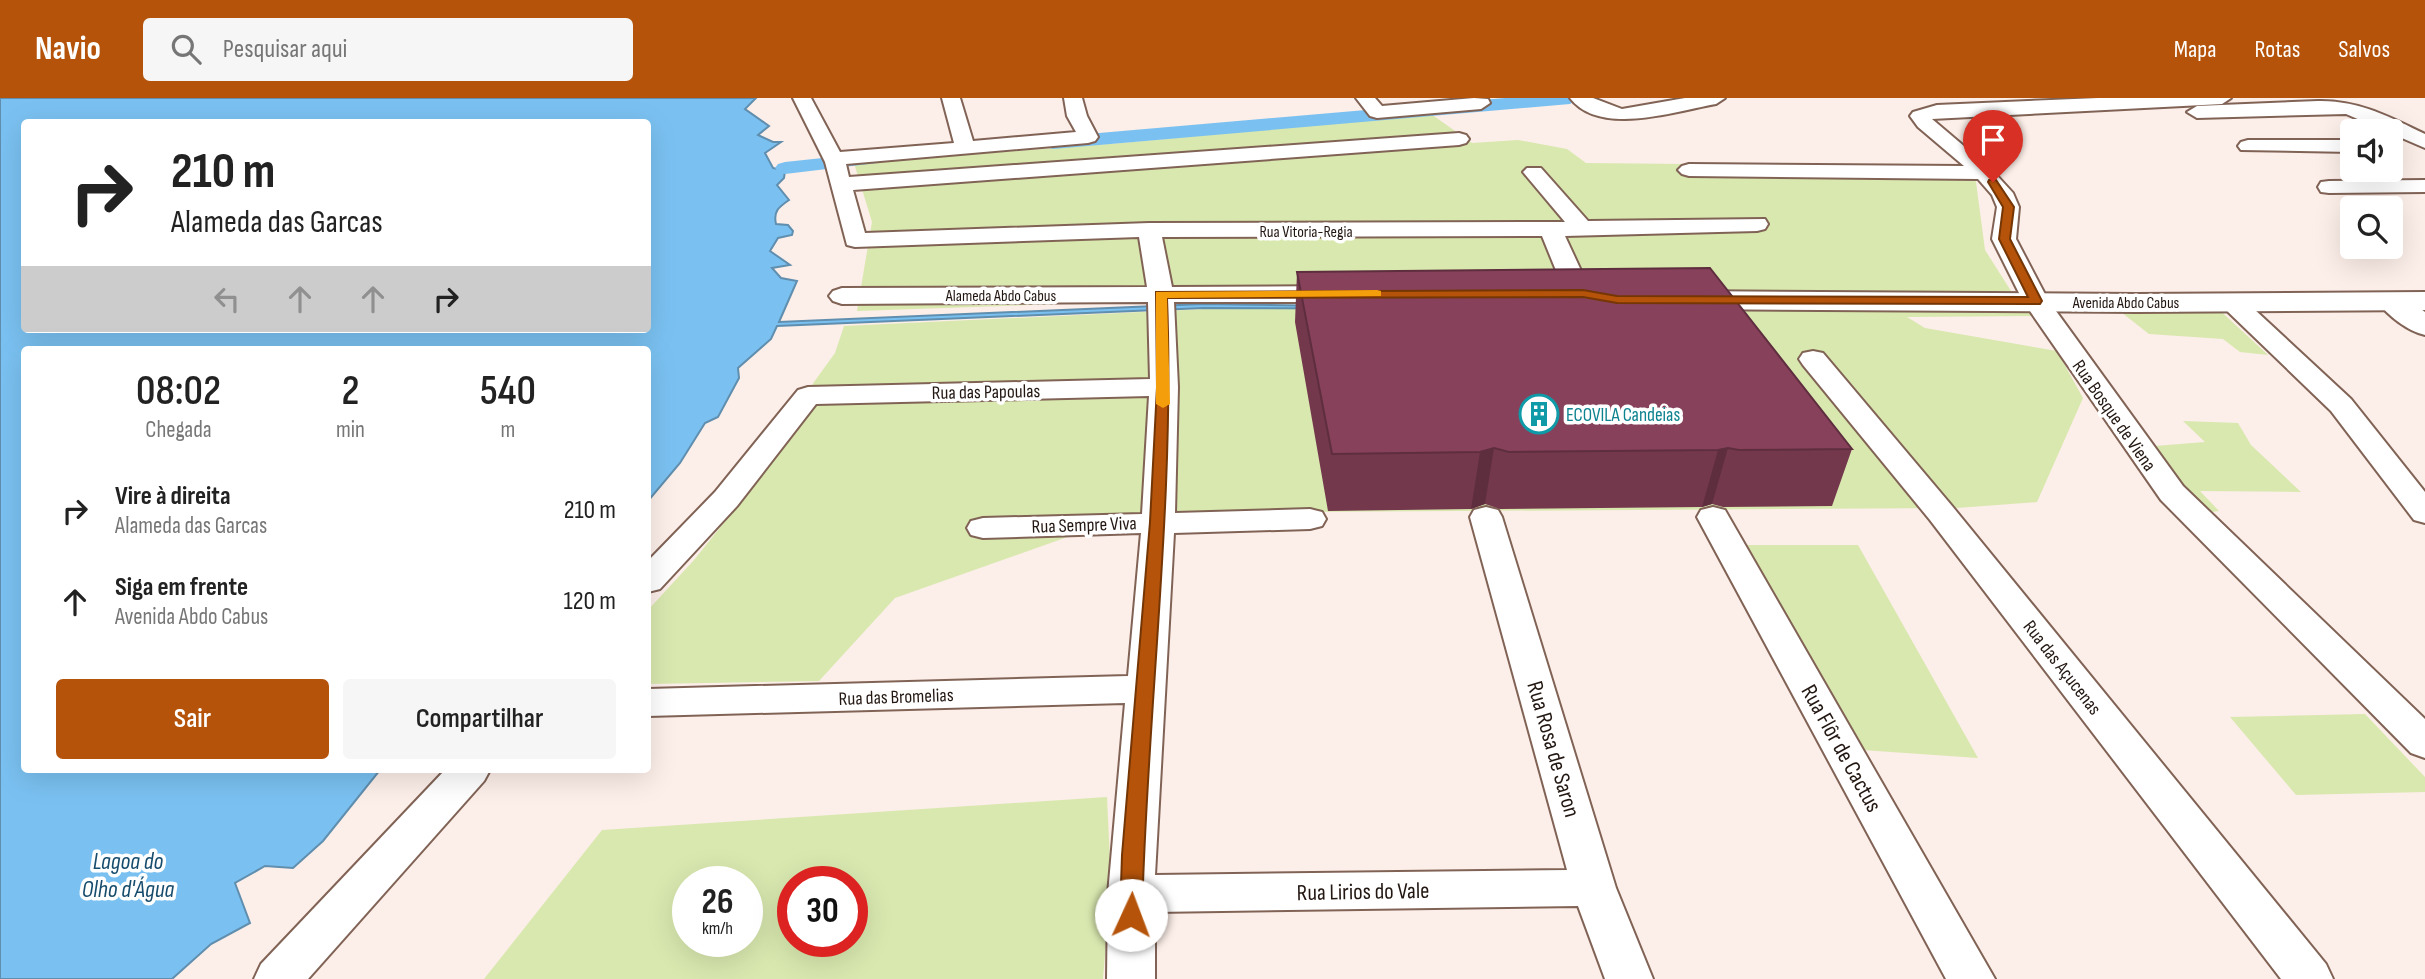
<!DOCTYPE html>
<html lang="pt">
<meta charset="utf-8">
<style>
:root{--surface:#fff;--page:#f6f6f6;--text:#222;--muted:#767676;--accent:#b45309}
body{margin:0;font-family:"Sofia Sans Condensed",sans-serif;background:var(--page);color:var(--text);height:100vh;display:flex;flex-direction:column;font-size:26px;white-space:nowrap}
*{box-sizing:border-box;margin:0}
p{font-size:23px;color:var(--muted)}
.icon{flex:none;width:38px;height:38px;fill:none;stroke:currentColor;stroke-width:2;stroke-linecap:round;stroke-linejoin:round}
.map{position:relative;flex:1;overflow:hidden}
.drawer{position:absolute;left:21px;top:248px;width:630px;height:427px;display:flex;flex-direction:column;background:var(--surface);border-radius:7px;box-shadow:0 7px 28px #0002}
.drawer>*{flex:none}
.hud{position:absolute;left:21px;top:21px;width:630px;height:214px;border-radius:7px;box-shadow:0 7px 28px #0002;background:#fff;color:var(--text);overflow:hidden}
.tools{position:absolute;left:2340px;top:21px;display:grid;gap:14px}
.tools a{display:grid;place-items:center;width:63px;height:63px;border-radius:7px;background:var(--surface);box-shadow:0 7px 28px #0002;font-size:35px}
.speed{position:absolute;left:672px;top:768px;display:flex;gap:14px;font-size:35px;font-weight:700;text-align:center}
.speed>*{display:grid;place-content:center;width:91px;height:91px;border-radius:50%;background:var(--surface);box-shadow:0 7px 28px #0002;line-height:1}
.speed small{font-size:18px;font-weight:400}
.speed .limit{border:10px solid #d22;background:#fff;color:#111}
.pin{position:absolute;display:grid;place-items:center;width:60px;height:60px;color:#fff;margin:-72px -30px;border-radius:50% 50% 50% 0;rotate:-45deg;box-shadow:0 0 7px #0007}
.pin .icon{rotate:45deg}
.me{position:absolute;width:77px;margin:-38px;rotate:2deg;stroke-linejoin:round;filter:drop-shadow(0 0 5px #0008)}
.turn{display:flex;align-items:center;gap:24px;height:147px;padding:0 35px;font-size:32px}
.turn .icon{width:91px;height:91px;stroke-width:2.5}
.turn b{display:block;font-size:49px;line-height:60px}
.lanes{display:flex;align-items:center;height:66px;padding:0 35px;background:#0003;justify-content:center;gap:35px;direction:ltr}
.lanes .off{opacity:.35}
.eta{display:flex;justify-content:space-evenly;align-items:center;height:119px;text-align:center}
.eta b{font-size:42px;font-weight:600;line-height:49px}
.button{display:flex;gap:14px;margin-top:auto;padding:14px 35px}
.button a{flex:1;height:80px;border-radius:7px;background:var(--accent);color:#fff;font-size:28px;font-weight:600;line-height:80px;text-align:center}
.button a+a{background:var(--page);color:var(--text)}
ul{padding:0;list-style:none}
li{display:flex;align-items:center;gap:21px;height:91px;padding:0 35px}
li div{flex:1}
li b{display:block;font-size:26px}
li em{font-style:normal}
header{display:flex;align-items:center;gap:42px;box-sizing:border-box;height:98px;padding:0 35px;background:var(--accent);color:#fff}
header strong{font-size:33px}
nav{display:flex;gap:38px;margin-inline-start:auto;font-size:24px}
.search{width:490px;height:63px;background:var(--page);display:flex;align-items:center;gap:18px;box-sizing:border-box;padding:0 24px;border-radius:7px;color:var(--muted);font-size:26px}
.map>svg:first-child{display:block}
.green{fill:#d9e8af;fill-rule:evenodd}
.water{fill:#7ac1f1;stroke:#608eae;stroke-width:2;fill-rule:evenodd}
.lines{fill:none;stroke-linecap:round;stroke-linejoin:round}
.canal{fill:#7ac1f1;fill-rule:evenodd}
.minor-casing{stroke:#816356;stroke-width:4}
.tertiary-casing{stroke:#816356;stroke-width:4}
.secondary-casing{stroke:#816356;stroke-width:4}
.minor{fill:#fff;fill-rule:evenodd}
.tertiary{fill:#fff;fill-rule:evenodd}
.secondary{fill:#fff;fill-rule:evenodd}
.wall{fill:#74384d}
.shaded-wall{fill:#5e2e3f}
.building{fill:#87415a;stroke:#5e2e3f;stroke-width:2}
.route{fill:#b45309;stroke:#753606;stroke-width:2}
.slow{fill:#f59e0b}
.labels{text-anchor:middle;stroke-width:7;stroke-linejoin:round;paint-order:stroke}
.far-street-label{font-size:16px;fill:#231712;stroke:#fff}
.street-label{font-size:19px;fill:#231712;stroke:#fff}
.culture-label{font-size:19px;fill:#0d838f;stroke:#fff;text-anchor:start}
.near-street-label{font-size:23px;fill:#231712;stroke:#fff}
.near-water-label{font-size:24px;font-style:italic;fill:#174c6d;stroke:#fff}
</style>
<header>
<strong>Navio</strong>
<div class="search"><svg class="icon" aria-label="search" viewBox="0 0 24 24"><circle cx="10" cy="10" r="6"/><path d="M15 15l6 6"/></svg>Pesquisar aqui</div>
<nav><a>Mapa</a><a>Rotas</a><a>Salvos</a></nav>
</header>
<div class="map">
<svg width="2425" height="881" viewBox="0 0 2425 881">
<rect width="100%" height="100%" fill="#fceee8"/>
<g class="green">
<polygon points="1431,16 1472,45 1518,42 1567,51 1586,65 1961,69 1976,84 1985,152 2011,193 1147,203 857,213 872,124 854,65 1122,45"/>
<polygon points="2112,207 2214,207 2268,257 2240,254 2223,241 2149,236"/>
<polygon points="2024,210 2034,218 1907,219 1925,230 2057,253 2083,300 2037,404 1957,410 1135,415 895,500 819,583 648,586 648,512 694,462 755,386 814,284 835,255 844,228 1205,211"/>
<polygon points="2183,323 2238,325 2251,347 2301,394 2200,393 2219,413 2197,416 2142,349 2205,344"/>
<polygon points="1736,447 1858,447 1978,660 1848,651"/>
<polygon points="2365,616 2425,679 2425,694 2296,697 2230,619"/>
<path d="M1107,699L1111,784L1103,881H484L602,732ZM688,784H747V844H688ZM793,784H852V844H793Z"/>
</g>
<path class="water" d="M0,0H756L745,11L769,28L758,37L773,44H781L765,55L773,70L785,73L784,80L777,87L789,102C779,109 773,113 776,126L788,127L793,133L792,137L778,140L770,153L790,167L772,170L781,180L797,183L779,224L1202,206L1565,211L1204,210L777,228L771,241L738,270L739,280L718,319L705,325L680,365L648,403V252H24V672H380L323,743L293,770L265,768L235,785L250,825L211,846L172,881H0ZM24,24H648V231H24Z"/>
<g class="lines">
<g class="canal">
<polygon points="1505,0 1579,0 1570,6 1053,51 1046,49 1043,45 1046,41 1053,39"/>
<polygon points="870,55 877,57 880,61 877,65 785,76 778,74 775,70 778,66 785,64"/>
</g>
<defs>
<g id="minor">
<polygon points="793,0 811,0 840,54 954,45 942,0 960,0 973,43 1076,34 1067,18 1064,0 1082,0 1087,18 1098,39 1095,43 1088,45 846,66 849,79 1459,35 1466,37 1469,41 1466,45 1459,47 853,92 865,135 1149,125 1565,124 1523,74 1527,70 1541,70 1588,123 1765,121 1768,126 1765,131 1757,133 1565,138 1590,192 1586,197 1577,200 1568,197 1564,192 1542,138 1162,139 1172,189 1339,188 1348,191 1352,196 1348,201 1339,204 1174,204 1178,289 1175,415 1310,411 1322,414 1326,421 1322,428 1310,431 1174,435 1155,777 1567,772 1470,419 1474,412 1486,409 1498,412 1502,419 1616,790 1653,881 1605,881 1578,808 1155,814 1155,881 1107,881 1108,796 1125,605 648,618 648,591 1128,578 1141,435 983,440 971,437 967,430 971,423 983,420 1142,416 1149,298 816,306 737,408 660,491 648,494 648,463 715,394 798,292 808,289 1150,281 1148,204 842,206 833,203 829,198 833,193 842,190 1147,189 1139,139 855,149 847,147 825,64"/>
<polygon points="1356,0 1375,0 1382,8 1474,0 1488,1 1490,5 1481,11 1377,20 1370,18"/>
<path d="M1570,0H1593L1622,11L1685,0H1725L1716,6C1676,13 1600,39 1570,0Z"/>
<polygon points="2098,0 2231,0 2222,6 1932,21 1991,71 2013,95 2019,109 2016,141 2048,202 2183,388 2425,621 2425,660 2411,655 2161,402 2023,203 1992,141 1997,109 1992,97 1978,81 1689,78 1682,76 1678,72 1682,68 1689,66 1964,68 1918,29 1910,18 1913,14 1937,7"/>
<path d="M2318,3C2358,2 2390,19 2425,36V50L2346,16L2197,20L2187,14L2197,8Z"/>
<polygon points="2248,42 2352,42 2352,54 2241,52 2238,48 2241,44"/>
<polygon points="2425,82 2425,94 2329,95 2321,94 2318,89 2321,84 2329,83"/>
<polygon points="2232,196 2241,199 2351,301 2425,394 2425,425 2414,422 2331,313 2223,209 2219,204 2223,199"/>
<polygon points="1813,253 1823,255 1952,408 2326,866 2333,881 2281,881 1930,422 1803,267 1799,261 1803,255"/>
<polygon points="1713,409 1725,412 1729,419 1995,881 1946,881 1697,419 1701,412"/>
<polygon points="445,672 490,672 484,683 308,881 254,881 261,866"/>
</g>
<path id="tertiary" d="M2393,195L2403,198L2425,214V237C2408,233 2388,218 2378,204L2383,198Z"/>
<polygon id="secondary" points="1682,193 2137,196 2425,194 2425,212 2137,214 1682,211 1672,208 1667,202 1672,196"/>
</defs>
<use href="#minor" class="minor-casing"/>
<use href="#tertiary" class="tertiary-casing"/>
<use href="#secondary" class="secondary-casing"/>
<use href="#minor" class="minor"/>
<use href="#tertiary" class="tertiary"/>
<use href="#secondary" class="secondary"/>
</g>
<polygon class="wall" points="1297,174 1852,351 1832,408 1723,409 1712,406 1702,409 1500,411 1485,406 1471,411 1328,413 1295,224"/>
<g class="shaded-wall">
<polygon points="1494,350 1485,406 1471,411 1480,354"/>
<polygon points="1728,350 1712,406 1702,409 1718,352"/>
</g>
<polygon class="building" points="1710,170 1852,351 1739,352 1728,350 1718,352 1509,354 1494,350 1480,354 1332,356 1297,174"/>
<path class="route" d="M1989,82H1996L2014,109L2010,141L2042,203L2040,206L1617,205L1583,199L1167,200C1175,406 1147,611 1142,817L1139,824L1131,827L1123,824L1120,817L1122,757L1150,424L1157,289L1156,194L1583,192L1617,198L2028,199L1999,141L2003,109L1988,84Z"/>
<polygon class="slow" points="1377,192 1381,193 1381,198 1167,200 1170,306 1163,310 1156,306 1156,194"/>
<defs>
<symbol id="building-ring" viewBox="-11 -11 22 22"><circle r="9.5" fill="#fff" stroke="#0f9aa8" stroke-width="1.5"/><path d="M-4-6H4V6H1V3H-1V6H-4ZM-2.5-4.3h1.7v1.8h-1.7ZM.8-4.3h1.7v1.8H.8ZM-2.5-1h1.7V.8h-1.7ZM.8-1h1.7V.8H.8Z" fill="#0f9aa8"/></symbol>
</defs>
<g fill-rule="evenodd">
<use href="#building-ring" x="1517" y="294" width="44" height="44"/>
</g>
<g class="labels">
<g class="far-street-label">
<text x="1306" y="139">Rua Vitoria-Regia</text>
<text x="1001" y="203">Alameda Abdo Cabus</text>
<text x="2126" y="210">Avenida Abdo Cabus</text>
</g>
<g class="street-label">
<text transform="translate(986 293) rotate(-1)" y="7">Rua das Papoulas</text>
<text transform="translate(2115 317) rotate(55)" y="7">Rua Bosque de Viena</text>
<text transform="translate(1084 426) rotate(-2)" y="7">Rua Sempre Viva</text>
<text transform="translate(2063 569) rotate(52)" y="7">Rua das Açucenas</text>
<text transform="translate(896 598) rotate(-2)" y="7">Rua das Bromelias</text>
</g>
<g class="culture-label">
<text x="1566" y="323">ECOVILA Candeias</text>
</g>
<g class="near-street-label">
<text transform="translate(1842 650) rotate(61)" y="8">Rua Flôr de Cactus</text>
<text transform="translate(1554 651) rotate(74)" y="8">Rua Rosa de Saron</text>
<text transform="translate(1363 793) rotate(-1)" y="8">Rua Lirios do Vale</text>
</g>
<g class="near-water-label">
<text x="128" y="771">Lagoa do<tspan x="128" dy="28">Olho d'Água</tspan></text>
</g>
</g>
</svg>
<div class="tools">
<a><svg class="icon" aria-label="sound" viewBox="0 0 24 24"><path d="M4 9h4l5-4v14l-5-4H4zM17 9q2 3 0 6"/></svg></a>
<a><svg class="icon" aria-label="search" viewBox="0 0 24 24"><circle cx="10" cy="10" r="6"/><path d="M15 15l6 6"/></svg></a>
</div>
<div class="speed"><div>26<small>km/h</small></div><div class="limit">30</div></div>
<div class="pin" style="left:1993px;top:84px;background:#d93025"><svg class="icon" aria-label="arrive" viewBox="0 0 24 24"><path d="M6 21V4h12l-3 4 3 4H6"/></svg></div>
<svg class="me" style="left:1131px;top:817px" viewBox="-20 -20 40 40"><circle r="19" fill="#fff"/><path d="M0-13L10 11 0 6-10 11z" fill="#b45309"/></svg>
<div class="hud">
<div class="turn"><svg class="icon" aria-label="right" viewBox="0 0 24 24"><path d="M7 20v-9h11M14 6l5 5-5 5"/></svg><div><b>210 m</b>Alameda das Garcas</div></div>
<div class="lanes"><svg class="icon off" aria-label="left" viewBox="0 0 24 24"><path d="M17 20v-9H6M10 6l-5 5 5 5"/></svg><svg class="icon off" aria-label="ahead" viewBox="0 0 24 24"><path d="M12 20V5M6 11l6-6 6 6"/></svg><svg class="icon off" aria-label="ahead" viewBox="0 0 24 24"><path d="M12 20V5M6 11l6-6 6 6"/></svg><svg class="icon" aria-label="right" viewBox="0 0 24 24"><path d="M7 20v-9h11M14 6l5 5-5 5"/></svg></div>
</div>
<section class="drawer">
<div class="eta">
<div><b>08:02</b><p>Chegada</p></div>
<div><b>2</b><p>min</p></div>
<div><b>540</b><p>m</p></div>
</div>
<ul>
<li><svg class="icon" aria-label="right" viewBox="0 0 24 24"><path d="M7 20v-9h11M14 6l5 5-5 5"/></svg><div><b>Vire à direita</b><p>Alameda das Garcas</p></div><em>210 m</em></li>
<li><svg class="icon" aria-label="ahead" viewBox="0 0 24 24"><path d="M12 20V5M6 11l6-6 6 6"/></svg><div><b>Siga em frente</b><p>Avenida Abdo Cabus</p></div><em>120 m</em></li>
</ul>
<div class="button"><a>Sair</a><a>Compartilhar</a></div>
</section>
</div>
